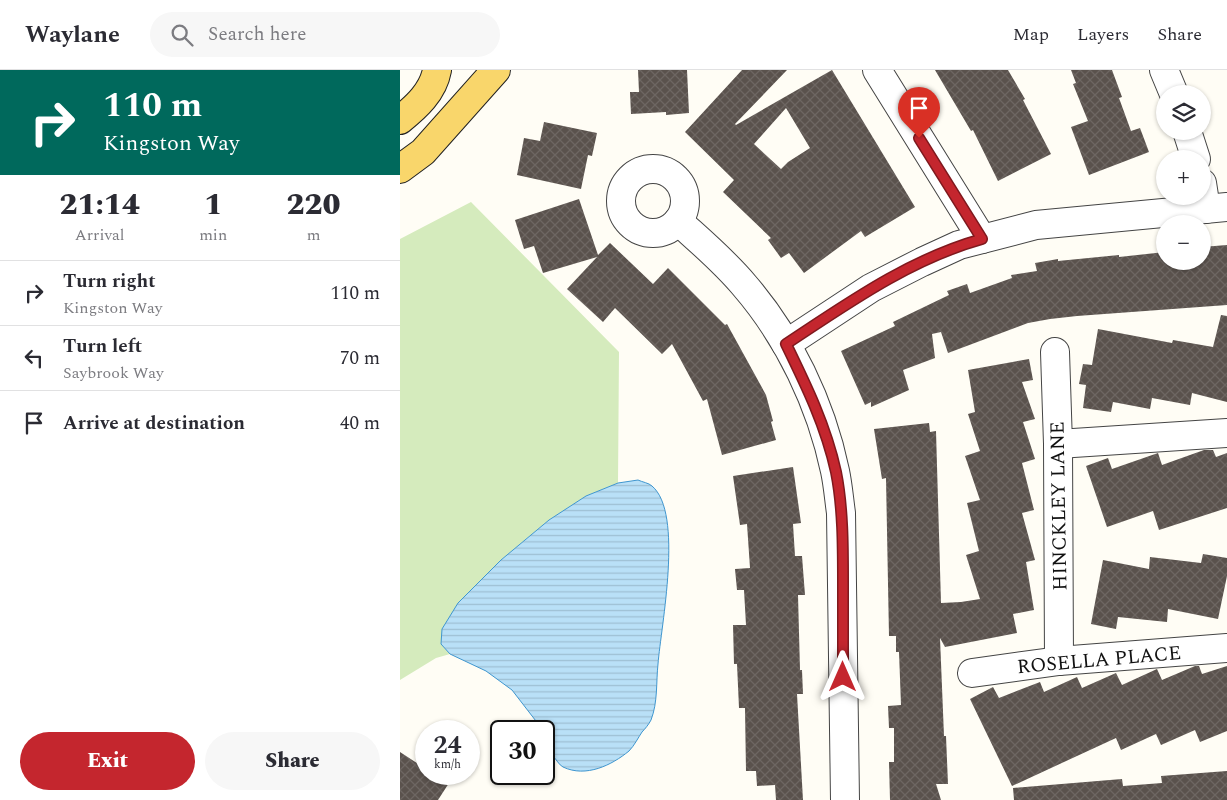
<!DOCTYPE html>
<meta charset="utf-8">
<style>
:root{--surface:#fff;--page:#f7f7f7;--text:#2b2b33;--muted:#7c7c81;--line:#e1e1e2;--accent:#c4262e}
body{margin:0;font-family:Spectral,serif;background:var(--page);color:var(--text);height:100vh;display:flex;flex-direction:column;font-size:19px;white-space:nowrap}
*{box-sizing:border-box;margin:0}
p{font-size:16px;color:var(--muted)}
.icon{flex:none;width:28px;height:28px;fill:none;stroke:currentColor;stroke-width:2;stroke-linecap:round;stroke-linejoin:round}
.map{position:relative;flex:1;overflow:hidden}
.side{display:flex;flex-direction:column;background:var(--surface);width:400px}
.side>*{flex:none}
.top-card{background:#00695c;color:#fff;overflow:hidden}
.fabs{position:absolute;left:756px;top:15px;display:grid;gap:10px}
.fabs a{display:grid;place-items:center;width:55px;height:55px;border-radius:50%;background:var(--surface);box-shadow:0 1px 4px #0004;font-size:25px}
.speed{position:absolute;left:15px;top:650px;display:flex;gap:10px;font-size:25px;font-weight:700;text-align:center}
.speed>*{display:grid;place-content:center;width:65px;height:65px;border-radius:50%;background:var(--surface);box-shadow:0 1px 4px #0004;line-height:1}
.speed small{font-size:12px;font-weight:400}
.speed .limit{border:2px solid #111;border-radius:8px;background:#fff;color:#111}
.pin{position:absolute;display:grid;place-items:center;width:42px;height:42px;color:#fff;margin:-51px -21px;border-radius:50% 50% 50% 0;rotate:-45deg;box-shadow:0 0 5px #0007}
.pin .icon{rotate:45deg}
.me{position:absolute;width:55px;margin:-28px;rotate:0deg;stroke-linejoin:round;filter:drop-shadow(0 0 4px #0008)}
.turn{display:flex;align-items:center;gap:18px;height:105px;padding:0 20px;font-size:22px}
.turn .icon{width:65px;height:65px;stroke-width:2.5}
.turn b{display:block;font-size:35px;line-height:42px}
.eta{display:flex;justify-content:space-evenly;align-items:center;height:85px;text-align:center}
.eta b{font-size:30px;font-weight:800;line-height:35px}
.button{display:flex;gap:10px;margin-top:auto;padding:10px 20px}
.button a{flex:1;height:58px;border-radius:30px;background:var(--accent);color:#fff;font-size:20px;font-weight:800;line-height:58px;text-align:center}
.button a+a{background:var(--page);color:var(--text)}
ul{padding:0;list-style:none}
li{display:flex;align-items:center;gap:15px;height:65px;padding:0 20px;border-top:1px solid var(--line)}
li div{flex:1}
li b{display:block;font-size:19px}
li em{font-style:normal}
header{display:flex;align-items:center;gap:30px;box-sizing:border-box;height:70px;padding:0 25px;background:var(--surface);border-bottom:1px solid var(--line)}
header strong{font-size:24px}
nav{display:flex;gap:28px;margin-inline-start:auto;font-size:18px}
.search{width:350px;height:45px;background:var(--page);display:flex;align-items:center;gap:12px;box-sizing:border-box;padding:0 18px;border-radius:28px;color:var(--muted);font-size:19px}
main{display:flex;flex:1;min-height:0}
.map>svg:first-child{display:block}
.grass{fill:#d5ebbd}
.water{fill:url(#water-rules);stroke:#3f96cf}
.building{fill:url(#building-cross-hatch);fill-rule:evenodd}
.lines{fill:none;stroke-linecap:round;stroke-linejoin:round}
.minor-casing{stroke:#444;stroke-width:30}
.major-casing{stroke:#222;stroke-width:30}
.minor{stroke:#fff;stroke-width:28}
.major{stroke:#f9d66b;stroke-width:28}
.route-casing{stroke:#7f191e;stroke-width:12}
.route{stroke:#c4262e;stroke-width:9}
.labels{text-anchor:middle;stroke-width:5;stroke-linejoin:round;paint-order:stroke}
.street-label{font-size:20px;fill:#111;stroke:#fff}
</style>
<header>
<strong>Waylane</strong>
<div class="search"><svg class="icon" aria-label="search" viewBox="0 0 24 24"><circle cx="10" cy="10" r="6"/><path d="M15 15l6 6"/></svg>Search here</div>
<nav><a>Map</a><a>Layers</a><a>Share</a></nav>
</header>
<main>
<section class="side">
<div class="top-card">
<div class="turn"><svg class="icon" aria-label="right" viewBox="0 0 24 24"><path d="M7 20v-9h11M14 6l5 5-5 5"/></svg><div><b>110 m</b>Kingston Way</div></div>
</div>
<div class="eta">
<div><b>21:14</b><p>Arrival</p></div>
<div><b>1</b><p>min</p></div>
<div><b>220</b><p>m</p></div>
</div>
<ul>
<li><svg class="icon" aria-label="right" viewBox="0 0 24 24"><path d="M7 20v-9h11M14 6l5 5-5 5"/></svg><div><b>Turn right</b><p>Kingston Way</p></div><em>110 m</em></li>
<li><svg class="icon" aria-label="left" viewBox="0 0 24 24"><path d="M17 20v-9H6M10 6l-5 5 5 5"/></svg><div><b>Turn left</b><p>Saybrook Way</p></div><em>70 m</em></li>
<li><svg class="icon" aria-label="arrive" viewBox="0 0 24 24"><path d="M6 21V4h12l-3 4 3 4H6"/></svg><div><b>Arrive at destination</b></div><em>40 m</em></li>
</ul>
<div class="button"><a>Exit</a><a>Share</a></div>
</section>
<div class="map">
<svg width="827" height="730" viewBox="0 0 827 730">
<defs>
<pattern id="water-rules" width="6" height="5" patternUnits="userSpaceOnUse" patternTransform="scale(1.25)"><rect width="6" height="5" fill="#b9e0f7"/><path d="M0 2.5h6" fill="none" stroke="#9ebfd3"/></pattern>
<pattern id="building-cross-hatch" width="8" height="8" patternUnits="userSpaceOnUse" patternTransform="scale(1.25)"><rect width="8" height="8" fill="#5a524d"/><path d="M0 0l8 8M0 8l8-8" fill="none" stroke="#6d6662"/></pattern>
</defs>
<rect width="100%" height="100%" fill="#fffdf5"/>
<polygon class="grass" points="71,132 219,282 218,413 186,426 149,450 101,490 58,533 41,574 50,584 36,588 0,610 0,169"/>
<path class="water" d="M238,410C242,412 249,413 252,416C284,443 261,556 258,594C256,612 258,632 251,650C249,654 245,659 242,662C238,668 234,676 229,681C212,695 186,708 163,697C159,695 156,689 153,686C149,679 144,669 144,661H142L139,655L112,620L86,601L50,584L41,574L42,559L58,533L101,490L149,450L186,426L218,413Z"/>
<g class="building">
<polygon points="238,0 287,0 289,43 266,45 266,42 231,44 230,22 239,22"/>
<path d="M342,0H387L335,54L336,55L432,0L515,137L465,167L461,161L404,203L389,183L381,188L368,170L371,168L323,122L334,110L285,62ZM386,38L410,78L388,92L381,99L354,74Z"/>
<polygon points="535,0 608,0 625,29 623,30 651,84 598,111 573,60 571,61"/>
<polygon points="671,0 712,0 722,27 719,28 731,61 740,58 749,82 689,105 671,57 688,51 673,14 676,13"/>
<polygon points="144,52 197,63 192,86 188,85 181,119 117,105 124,68 140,71"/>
<polygon points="179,129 198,185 210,173 253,214 268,198 325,255 327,254 366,325 373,351 371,352 376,370 322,385 307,329 303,331 272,274 262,284 215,238 203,252 167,219 197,187 143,203 134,176 124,179 115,150"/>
<polygon points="827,175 827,235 677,246 650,249 628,253 548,283 541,262 532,264 535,288 503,300 509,320 471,337 471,332 465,335 441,281 495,256 493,252 549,225 547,221 567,214 570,223 612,208 611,205 637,201 635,193 658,189 658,191 719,185 719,187 765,182 765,191 802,191 802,177"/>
<polygon points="821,245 827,246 827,332 792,323 790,335 752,328 750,339 713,332 711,342 683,338 686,315 679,314 683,294 692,295 698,259 772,273 773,270 813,277"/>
<polygon points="629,289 633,310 622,312 635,349 623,352 635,389 622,393 634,440 622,443 635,490 626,492 634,540 613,544 617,563 545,577 540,568 544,666 546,666 548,714 536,714 541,730 490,730 489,692 494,692 494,658 489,658 488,636 501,635 499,582 496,582 496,566 489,566 486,408 482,409 474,359 529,353 530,362 536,361 541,533 561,532 580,529 566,485 579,481 567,433 580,430 565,386 580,381 568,344 575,342 568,300"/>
<polygon points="804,380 813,380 816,387 827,383 827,438 759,460 753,441 707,457 686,396 708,388 712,399 758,383 762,395"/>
<polygon points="393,397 401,453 393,454 395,486 402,486 405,525 398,525 400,600 402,600 403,624 397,624 403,730 376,730 375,715 357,716 356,701 346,701 345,638 339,638 337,594 334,594 333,555 346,555 344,520 337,520 335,499 350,498 347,454 340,455 333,406"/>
<polygon points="803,484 827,488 827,506 818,549 768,539 767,552 718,547 716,559 691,554 703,490 749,499 750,487 801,493"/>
<polygon points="795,596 799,596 802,604 827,596 827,661 800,672 795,660 761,675 756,664 721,680 716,668 612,716 570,629 593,617 599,628 640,612 644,622 677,607 682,618 716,603 722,615 757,599 762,610"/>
<polygon points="0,682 26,699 26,704 34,704 49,713 38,730 0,730"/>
<polygon points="827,701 827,730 614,730 613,718 722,709 723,716 762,713 761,706"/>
</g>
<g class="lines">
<defs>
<g id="minor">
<polyline points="477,0 582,169"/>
<polyline points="764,0 774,24"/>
<polyline points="787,61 796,89"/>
<circle cx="253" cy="131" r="32"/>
<polyline points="802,113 806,139"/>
<path d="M278,151C300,171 324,191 344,215C389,267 421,334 435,401C438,415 439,429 441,443L445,730"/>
<polyline points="386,274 471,218 522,192 559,175 636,155 827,137"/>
<polyline points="655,282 658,374 659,591"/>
<polyline points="658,374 827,363"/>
<polyline points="572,603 659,591 827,578"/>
</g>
<g id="major">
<path d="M0,50C16,37 33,22 37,0"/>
<polyline points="0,99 23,82 96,0"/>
</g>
</defs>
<use href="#minor" class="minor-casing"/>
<use href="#major" class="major-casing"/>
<use href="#minor" class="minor"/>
<use href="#major" class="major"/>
</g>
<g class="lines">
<defs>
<path id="route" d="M443,607C443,576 443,544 443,512C443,476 443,437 436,402C426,356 406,315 386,274C448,233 510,189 582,169L519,68"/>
</defs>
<use href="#route" class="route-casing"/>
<use href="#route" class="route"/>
</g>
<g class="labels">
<g class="street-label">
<text transform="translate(658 436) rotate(-91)" y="7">HINCKLEY LANE</text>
<text transform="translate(699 589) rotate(-5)" y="7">ROSELLA PLACE</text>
</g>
</g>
</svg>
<div class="fabs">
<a><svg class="icon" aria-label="layers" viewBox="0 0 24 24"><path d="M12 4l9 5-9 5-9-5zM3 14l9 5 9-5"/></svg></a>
<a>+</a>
<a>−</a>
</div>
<div class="speed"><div>24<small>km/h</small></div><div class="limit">30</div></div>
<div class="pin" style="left:519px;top:68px;background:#d93025"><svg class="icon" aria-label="arrive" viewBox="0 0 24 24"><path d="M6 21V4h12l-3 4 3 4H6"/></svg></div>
<svg class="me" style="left:443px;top:607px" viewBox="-20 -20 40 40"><path d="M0-17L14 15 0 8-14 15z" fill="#c4262e" stroke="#fff" stroke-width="4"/></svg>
</div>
</main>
